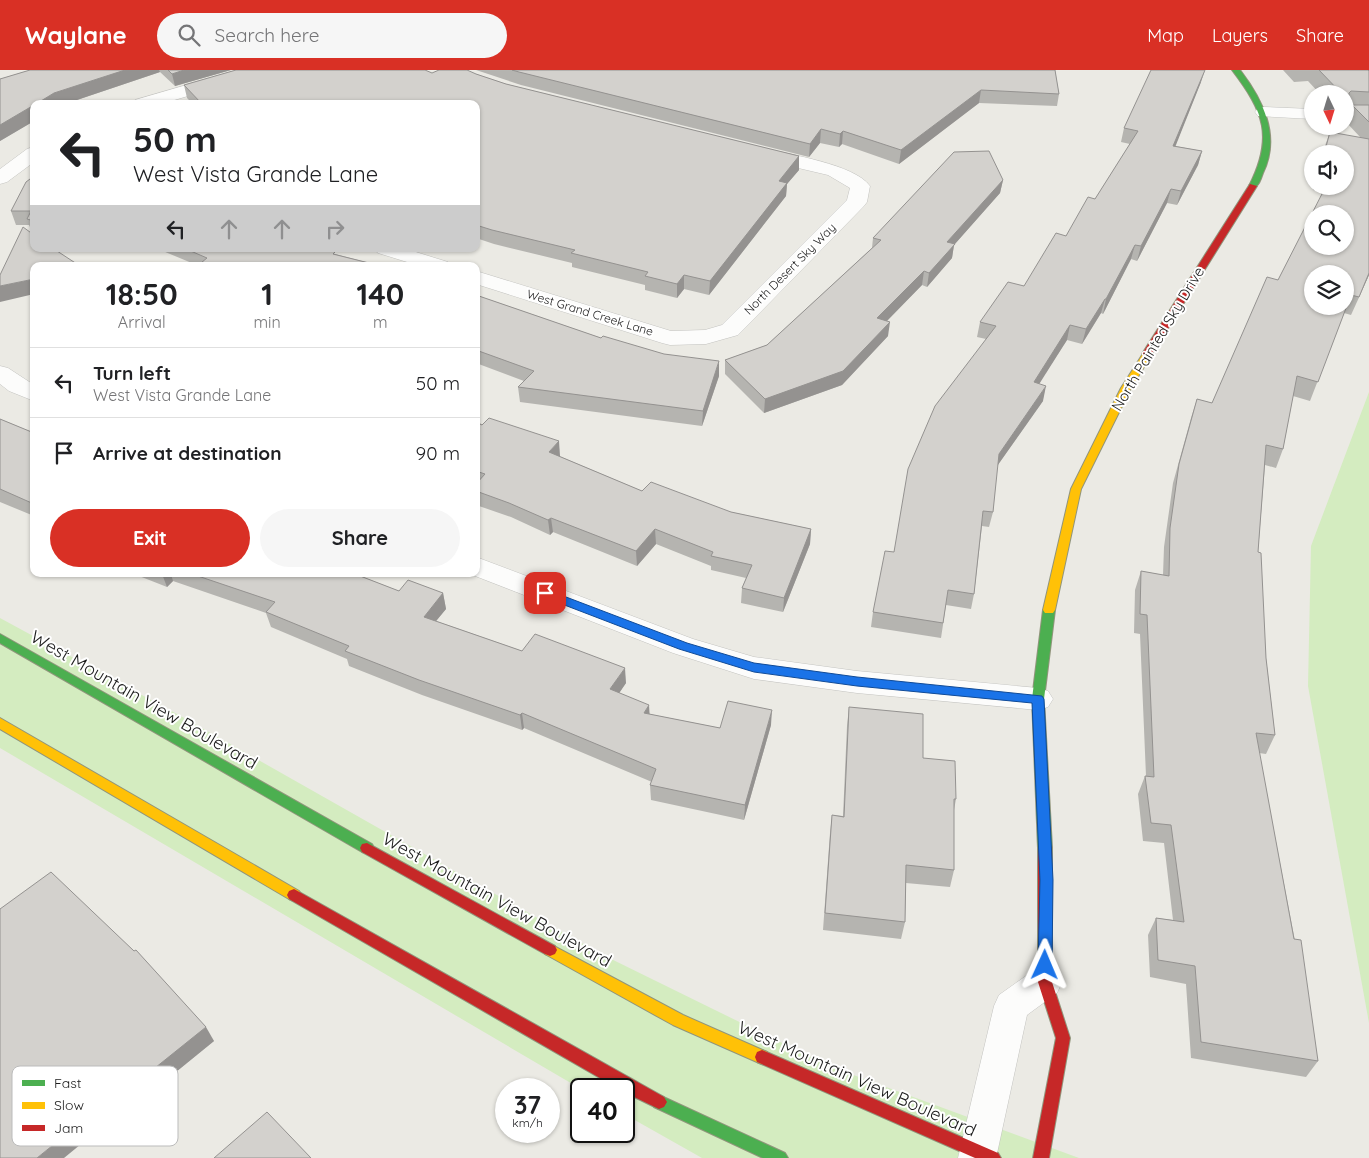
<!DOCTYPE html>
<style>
:root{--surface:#fff;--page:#f6f6f6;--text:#202124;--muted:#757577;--line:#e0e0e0;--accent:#d93025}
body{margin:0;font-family:Quicksand,sans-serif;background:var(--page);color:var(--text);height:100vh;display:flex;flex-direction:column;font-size:19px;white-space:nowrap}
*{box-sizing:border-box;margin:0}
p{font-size:16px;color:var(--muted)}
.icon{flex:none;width:28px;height:28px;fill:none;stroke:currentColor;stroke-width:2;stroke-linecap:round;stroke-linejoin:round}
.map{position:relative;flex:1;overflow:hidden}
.sheet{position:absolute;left:30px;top:192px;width:450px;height:315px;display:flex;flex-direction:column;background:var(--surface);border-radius:10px;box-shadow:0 1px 4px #0004}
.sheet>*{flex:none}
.hud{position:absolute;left:30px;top:30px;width:450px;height:152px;border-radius:10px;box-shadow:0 1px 4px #0004;background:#fff;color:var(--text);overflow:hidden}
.needle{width:32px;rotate:176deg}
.buttons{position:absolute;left:1304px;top:15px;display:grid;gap:10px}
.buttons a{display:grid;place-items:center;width:50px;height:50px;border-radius:50%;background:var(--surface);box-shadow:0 1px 4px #0004;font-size:25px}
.speed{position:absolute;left:495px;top:1008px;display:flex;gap:10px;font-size:25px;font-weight:700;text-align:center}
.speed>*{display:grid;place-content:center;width:65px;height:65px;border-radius:50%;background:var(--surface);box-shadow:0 1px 4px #0004;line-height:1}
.speed small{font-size:12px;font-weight:400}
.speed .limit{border:2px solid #111;border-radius:8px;background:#fff;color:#111}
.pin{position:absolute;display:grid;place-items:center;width:42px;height:42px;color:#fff;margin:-21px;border-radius:10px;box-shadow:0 2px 8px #0006}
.me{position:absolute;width:55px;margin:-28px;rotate:1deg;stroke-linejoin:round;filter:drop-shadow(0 0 4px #0008)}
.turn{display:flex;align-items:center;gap:18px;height:105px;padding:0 20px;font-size:22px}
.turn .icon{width:65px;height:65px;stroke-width:2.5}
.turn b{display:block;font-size:35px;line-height:42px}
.lanes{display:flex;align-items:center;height:48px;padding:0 20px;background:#0003;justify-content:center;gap:25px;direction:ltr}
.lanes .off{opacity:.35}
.eta{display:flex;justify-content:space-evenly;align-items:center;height:85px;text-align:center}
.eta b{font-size:30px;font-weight:700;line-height:35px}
.cta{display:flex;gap:10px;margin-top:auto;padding:10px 20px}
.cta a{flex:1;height:58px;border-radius:30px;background:var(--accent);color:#fff;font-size:20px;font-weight:700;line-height:58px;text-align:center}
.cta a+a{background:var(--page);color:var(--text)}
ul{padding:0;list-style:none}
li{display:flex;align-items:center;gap:15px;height:70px;padding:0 20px;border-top:1px solid var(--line)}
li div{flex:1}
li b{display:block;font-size:19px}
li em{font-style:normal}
header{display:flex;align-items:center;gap:30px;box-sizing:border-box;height:70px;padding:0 25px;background:var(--accent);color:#fff}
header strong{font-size:24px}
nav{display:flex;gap:28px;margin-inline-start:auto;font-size:18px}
.search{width:350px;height:45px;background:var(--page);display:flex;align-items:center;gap:12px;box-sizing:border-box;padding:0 18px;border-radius:28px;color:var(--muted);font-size:19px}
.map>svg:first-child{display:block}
.grass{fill:#d4ecc0}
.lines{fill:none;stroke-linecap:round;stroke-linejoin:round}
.street-casing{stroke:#c3c3c0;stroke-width:1}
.fast-casing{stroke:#91957c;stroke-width:2}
.slow-casing{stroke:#91957c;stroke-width:2}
.jam-casing{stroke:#91957c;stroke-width:2}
.street{fill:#fcfcfb;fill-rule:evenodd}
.fast{fill:#4caf50;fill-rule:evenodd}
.slow{fill:#ffc107;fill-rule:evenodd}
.jam{fill:#c62828;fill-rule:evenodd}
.wall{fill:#b5b4b0}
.shaded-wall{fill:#949290}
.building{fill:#d3d1cd;stroke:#949290;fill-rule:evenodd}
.route{fill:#1a73e8;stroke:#114b97}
.labels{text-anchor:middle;stroke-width:4;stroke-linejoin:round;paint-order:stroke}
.far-street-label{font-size:12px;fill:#1c1c1c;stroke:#fff}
.street-label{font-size:15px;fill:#1c1c1c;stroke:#fff}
.near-street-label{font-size:18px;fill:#1c1c1c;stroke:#fff}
.key{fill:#fff;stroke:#bbb;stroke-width:1}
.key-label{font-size:14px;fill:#1c1c1c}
</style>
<header>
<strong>Waylane</strong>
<div class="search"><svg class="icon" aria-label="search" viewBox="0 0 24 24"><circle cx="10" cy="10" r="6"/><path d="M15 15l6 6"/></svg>Search here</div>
<nav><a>Map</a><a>Layers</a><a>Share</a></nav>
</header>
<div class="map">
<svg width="1369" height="1088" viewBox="0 0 1369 1088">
<rect width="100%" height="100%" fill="#ebeae4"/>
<g class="grass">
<polygon points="1369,322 1369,953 1308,616 1311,476"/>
<polygon points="0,548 186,649 601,884 829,996 1079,1088 702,1088 624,1044 624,1019 581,1019 0,678"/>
</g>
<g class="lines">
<defs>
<g id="street">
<polygon points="238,0 265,0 262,4 161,34 132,34 135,30"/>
<polygon points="1264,37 1312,39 1312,49 1258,46 1255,42 1258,38"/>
<polygon points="1345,40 1369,41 1369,51 1345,50"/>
<polygon points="34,77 34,92 7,112 0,114 0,99 27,79"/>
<path d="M763,78C790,85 854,94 870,116L867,132L864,136L738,265L706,274L670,275L662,273L476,214V201L671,261L705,260L722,255L847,130L850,118L828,105L756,88L754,84L756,80Z"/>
<polygon points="375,179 406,179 448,192 451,196 420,196 378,183"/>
<polygon points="0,296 8,298 34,315 34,331 9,321 0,314"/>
<polygon points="476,487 693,569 754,587 857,601 1038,618 1048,621 1053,629 1048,637 1038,640 857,623 754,609 673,583 470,504 476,504"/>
<polygon points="1045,896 1057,901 1062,912 1057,923 1027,945 996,1088 958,1088 994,936 999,925 1033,901"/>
</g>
<g id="fast">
<path d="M1232,0H1240C1263,30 1281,66 1263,103C1261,109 1259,116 1253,118L1249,116C1274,67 1264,42 1232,0Z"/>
<polygon points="1049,536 1055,540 1044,629 1052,778 1050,782 1045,783 1040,782 1038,778 1032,629 1043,540"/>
<polygon points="0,564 372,774 374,778 372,782 367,783 362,782 0,573"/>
<polygon points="659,1025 785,1083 788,1088 763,1088 654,1037 651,1032 654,1027"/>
</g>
<g id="slow">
<polygon points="1147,281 1152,284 1131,318 1081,419 1055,540 1053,543 1045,543 1043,540 1071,419 1121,318 1144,282"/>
<polygon points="0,648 299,821 301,825 299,829 294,831 289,829 0,659"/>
<polygon points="550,874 683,945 767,982 769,987 767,992 762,994 757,992 673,955 545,884 543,880 545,876"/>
</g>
<g id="jam">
<polygon points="1250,114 1257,116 1152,284 1147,287 1144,286 1142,284"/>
<polygon points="367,773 555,876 557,880 555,884 550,886 545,884 362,782 360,778 362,774"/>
<polygon points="1045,773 1050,774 1052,778 1052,912 1070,968 1049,1088 1033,1088 1056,968 1038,912 1038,778 1040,774"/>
<polygon points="294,819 664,1027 667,1032 664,1037 659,1039 624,1022 624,1019 619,1019 289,829 287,825 289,821"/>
<polygon points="762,980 998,1083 1001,1088 975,1088 757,992 755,987 757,982"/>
</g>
</defs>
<use href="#street" class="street-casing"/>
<use href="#fast" class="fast-casing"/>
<use href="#slow" class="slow-casing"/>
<use href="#jam" class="jam-casing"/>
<use href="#street" class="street"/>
<use href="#fast" class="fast"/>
<use href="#slow" class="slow"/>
<use href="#jam" class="jam"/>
</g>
<g class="wall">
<polygon points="30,0 231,0 175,16 160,2 65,34 34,34 34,51 0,71 0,9"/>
<polygon points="476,0 1055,0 1059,24 1057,36 979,33 899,94 842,74 839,77 820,73 809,87 521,15"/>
<polygon points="1283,0 1368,0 1369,1 1369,205 1351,245 1344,243 1310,331 1293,326 1283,379 1276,398 1265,395 1258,482 1266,588 1275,665 1266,684 1259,683 1318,991 1306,1007 1191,988 1186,914 1150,907 1148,865 1156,848 1173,850 1164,773 1143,771 1138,724 1145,706 1146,706 1140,564 1134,563 1135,520 1141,501 1163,505 1164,477 1173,413 1191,348 1197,329 1212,333 1278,210 1324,122 1313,120 1314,116 1345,116 1345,84 1322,84 1330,62 1361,68 1346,52 1351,39 1347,38 1345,43 1345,24 1320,24 1308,11 1294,12"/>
<polygon points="432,3 476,4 506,14 799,86 799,100 787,114 786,126 709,225 684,219 677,228 645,220 645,215 572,197 572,193 494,174 476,168 476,34 193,34 187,28 184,15"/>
<polygon points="1201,12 1175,76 1202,81 1198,95 1177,135 1167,133 1137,191 1131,189 1103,244 1101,243 1082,274 1067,270 1039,313 1043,331 997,396 993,442 989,457 982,456 974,524 971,539 946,535 941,568 871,557 873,542 894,482 986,269 977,267 980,252 1024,216 1066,166 1095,129 1130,74 1121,72 1124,58"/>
<polygon points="34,106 34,163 33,163 29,155 16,155 11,141"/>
<polygon points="1003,110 1000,123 954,175 952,188 927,217 922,215 887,251 888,266 842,315 764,343 725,304 725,290 767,275 872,178 873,168"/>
<polygon points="158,179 323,179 335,184 381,196 199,196"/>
<polygon points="476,225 601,268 719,306 702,356 520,332 518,317 524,311 476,293"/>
<polygon points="0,349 34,363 34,446 0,432"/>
<polygon points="476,352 560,386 559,386 642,421 731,442 811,459 810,474 783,542 741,533 742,518 746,508 711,500 711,496 656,474 637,496 553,462 550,465 511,447 476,435"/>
<polygon points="134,504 355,504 399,521 443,523 446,539 436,551 522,581 626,613 619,623 649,644 720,658 771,655 744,750 651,730 650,715 652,712 524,658 522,660 422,625 349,596 347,589 271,557 266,543 173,511 167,517"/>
<polygon points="849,637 923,688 956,729 954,740 954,800 950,817 906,813 905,852 901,869 823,860 830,763 832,745 843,746 847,656"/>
<polygon points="0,839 214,971 139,1032"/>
</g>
<g class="shaded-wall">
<polygon points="125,0 159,0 160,2 65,34 36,34 54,23"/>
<polygon points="184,0 231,0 175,16 172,4"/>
<polygon points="1205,0 1201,12 1170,90 1173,76"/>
<polygon points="981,20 979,33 899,94 901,80"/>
<polygon points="34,35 34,51 0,71 0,55"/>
<polygon points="821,59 820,73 809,87 810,74"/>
<polygon points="843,61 842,74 839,77 840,64"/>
<polygon points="1202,81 1198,95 1177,135 1181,121"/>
<polygon points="799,86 799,100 787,114 786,126 709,225 710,211 779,111"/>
<polygon points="1003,110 1000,123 954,175 952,188 927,217 929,203 947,172"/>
<polygon points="1171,119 1167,133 1137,191 1141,176"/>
<polygon points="1135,175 1131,189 1103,244 1106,229"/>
<polygon points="924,201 922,215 876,262 877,248"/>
<polygon points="1369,203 1369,205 1351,245 1359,227"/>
<polygon points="684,205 684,219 677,228 677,214"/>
<polygon points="34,209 34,224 0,232 0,216"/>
<polygon points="1105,229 1101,243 1082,274 1086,259"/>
<polygon points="890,252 888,266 842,315 764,343 765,329"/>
<polygon points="1070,255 1067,270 1031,327 1034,312"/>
<polygon points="719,291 719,306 702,356 703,341"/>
<polygon points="1046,316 1043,331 995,399 999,384"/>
<polygon points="559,371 560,386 550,396 549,382"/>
<polygon points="551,448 553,462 550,465 548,450"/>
<polygon points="655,459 656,474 637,496 636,481"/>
<polygon points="811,459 810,474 783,542 784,528"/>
<polygon points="162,504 171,504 173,511 167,517"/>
<polygon points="443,523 446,539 427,562 424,547"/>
<polygon points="625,598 626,613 611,635 610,619"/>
<polygon points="649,635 650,650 644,643"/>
<polygon points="772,640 771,655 744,750 745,735"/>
<polygon points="522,643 524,658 522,660 520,645"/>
<polygon points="206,957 214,971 139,1032 130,1018"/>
<polygon points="127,1015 136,1029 64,1088 37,1088"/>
</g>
<g class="building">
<polygon points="30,0 125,0 54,23 36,34 34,34 34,35 0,55 0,9"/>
<polygon points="168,0 184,0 172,4"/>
<polygon points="236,0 425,0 432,3 439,0 467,0 476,4 506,14 799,86 779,111 787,113 710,211 684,205 677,214 645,206 648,202 571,183 575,180 492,160 476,155 476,34 202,34 184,15"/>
<polygon points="512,0 1055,0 1059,24 981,20 901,80 843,61 840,64 821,59 810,74 519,2"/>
<polygon points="1151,0 1205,0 1173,76 1202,81 1181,121 1171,119 1141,176 1135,175 1106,229 1105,229 1086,259 1070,255 1034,312 1046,316 999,384 993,442 983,441 974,524 948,520 943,553 873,542 885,481 894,482 908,399 935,336 996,256 980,252 1008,212 1024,216 1056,163 1066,166 1088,127 1095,129 1138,61 1124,58"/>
<polygon points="1319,0 1368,0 1369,1 1369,22 1351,21 1349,23 1349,32 1345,27 1345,24 1342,24"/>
<polygon points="1352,35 1369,35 1369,52"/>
<path d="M1330,62L1369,69V203L1359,227L1351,225L1318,312L1297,306L1283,379L1266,375L1258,482L1261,483L1266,588L1275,665L1256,663L1294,869L1301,870L1318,991L1201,972L1195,896L1158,890L1156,848L1184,852L1171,755L1151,753L1145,706L1154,707L1147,545L1140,544L1141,501L1169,506L1170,458L1179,394L1197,329L1212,333L1267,207L1278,210L1326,116H1345V84H1324ZM1312,144H1345V176H1312ZM1312,204H1345V236H1312Z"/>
<polygon points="989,81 1003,110 947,172 955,174 929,203 924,201 877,248 890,252 843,301 765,329 725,290 767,275 881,170 873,168 954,82"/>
<polygon points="34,106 34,151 27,149 31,141 11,141 26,112"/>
<polygon points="23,157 34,165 34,179 54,179 80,196 34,196 34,209 0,216 0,205"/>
<polygon points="186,179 323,179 335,182 333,184 381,196 220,196 202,192 207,188"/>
<polygon points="476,225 601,268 603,266 664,284 719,291 703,341 518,317 534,301 476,280"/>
<polygon points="489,348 559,371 549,382 642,421 651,412 731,442 811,459 784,528 742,518 752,495 711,486 713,482 655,459 636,481 551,448 548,450 509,433 476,421 476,414 485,404 476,401 476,352 482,355"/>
<polygon points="0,349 34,363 34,434 0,419"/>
<polygon points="192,504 355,504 399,521 408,510 443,523 424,547 522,581 535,564 625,598 610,619 649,635 644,643 720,658 728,631 772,640 745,735 650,715 656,699 522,643 520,645 419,610 345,581 349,576 266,542 275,532"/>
<polygon points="849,637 923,644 923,688 955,691 956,729 954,729 954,800 906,795 905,852 825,843 832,745 844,747"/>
<polygon points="51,802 134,881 136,880 206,957 130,1018 127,1015 37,1088 0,1088 0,839"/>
<polygon points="267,1042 311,1088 214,1088"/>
</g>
<polygon class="route" points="545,519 687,573 754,593 857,607 1042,626 1044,629 1053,810 1052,895 1050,899 1045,901 1040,899 1038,895 1040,810 1032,633 857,616 754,602 679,579 541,526 540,523"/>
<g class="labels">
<g class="far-street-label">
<text transform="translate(790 199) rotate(-45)" y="4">North Desert Sky Way</text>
<text transform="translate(590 243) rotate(17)" y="4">West Grand Creek Lane</text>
</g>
<g class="street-label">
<text transform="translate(1158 269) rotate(-59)" y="5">North Painted Sky Drive</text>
</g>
<g class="near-street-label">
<text transform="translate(144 630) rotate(30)" y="6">West Mountain View Boulevard</text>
<text transform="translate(497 830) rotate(29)" y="6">West Mountain View Boulevard</text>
<text transform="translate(857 1009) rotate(24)" y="6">West Mountain View Boulevard</text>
</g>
</g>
<rect x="12" y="996" width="166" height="80" rx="8" class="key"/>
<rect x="22" y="1010" width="23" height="6" fill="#4caf50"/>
<rect x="22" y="1032" width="23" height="7" fill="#ffc107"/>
<rect x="22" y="1055" width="23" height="6" fill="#c62828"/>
<g class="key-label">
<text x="54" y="1018">Fast</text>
<text x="54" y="1040">Slow</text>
<text x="54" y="1063">Jam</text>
</g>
</svg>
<div class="buttons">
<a><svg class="needle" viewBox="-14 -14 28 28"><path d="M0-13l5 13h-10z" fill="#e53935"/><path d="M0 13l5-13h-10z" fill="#757577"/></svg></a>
<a><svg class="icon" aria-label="sound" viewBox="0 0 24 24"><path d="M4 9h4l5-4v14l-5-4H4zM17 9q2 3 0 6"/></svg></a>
<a><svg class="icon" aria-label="search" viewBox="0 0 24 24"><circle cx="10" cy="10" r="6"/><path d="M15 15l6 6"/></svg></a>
<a><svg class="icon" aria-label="layers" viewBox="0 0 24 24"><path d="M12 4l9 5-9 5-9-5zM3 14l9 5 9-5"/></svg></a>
</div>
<div class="speed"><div>37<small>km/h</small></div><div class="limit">40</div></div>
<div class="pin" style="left:545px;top:523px;background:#d93025"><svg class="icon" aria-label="arrive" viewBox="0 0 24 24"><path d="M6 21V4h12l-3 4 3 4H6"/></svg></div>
<svg class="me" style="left:1045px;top:895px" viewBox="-20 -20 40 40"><path d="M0-17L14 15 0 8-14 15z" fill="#1a73e8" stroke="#fff" stroke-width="4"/></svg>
<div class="hud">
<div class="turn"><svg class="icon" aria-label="left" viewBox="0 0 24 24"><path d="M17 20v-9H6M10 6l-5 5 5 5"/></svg><div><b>50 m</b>West Vista Grande Lane</div></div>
<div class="lanes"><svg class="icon" aria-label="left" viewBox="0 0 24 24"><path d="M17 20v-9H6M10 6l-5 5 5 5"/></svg><svg class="icon off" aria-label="ahead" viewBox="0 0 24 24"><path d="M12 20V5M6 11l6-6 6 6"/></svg><svg class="icon off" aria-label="ahead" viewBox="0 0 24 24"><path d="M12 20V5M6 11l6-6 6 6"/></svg><svg class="icon off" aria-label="right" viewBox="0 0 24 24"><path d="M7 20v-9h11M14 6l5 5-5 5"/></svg></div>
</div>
<section class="sheet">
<div class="eta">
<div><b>18:50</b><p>Arrival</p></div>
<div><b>1</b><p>min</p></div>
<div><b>140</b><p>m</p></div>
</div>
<ul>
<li><svg class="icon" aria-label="left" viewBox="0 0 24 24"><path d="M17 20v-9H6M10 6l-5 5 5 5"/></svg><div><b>Turn left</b><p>West Vista Grande Lane</p></div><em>50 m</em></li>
<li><svg class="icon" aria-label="arrive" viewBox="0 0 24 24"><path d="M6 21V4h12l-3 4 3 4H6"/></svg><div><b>Arrive at destination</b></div><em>90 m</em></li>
</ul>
<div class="cta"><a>Exit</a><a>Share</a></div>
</section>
</div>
